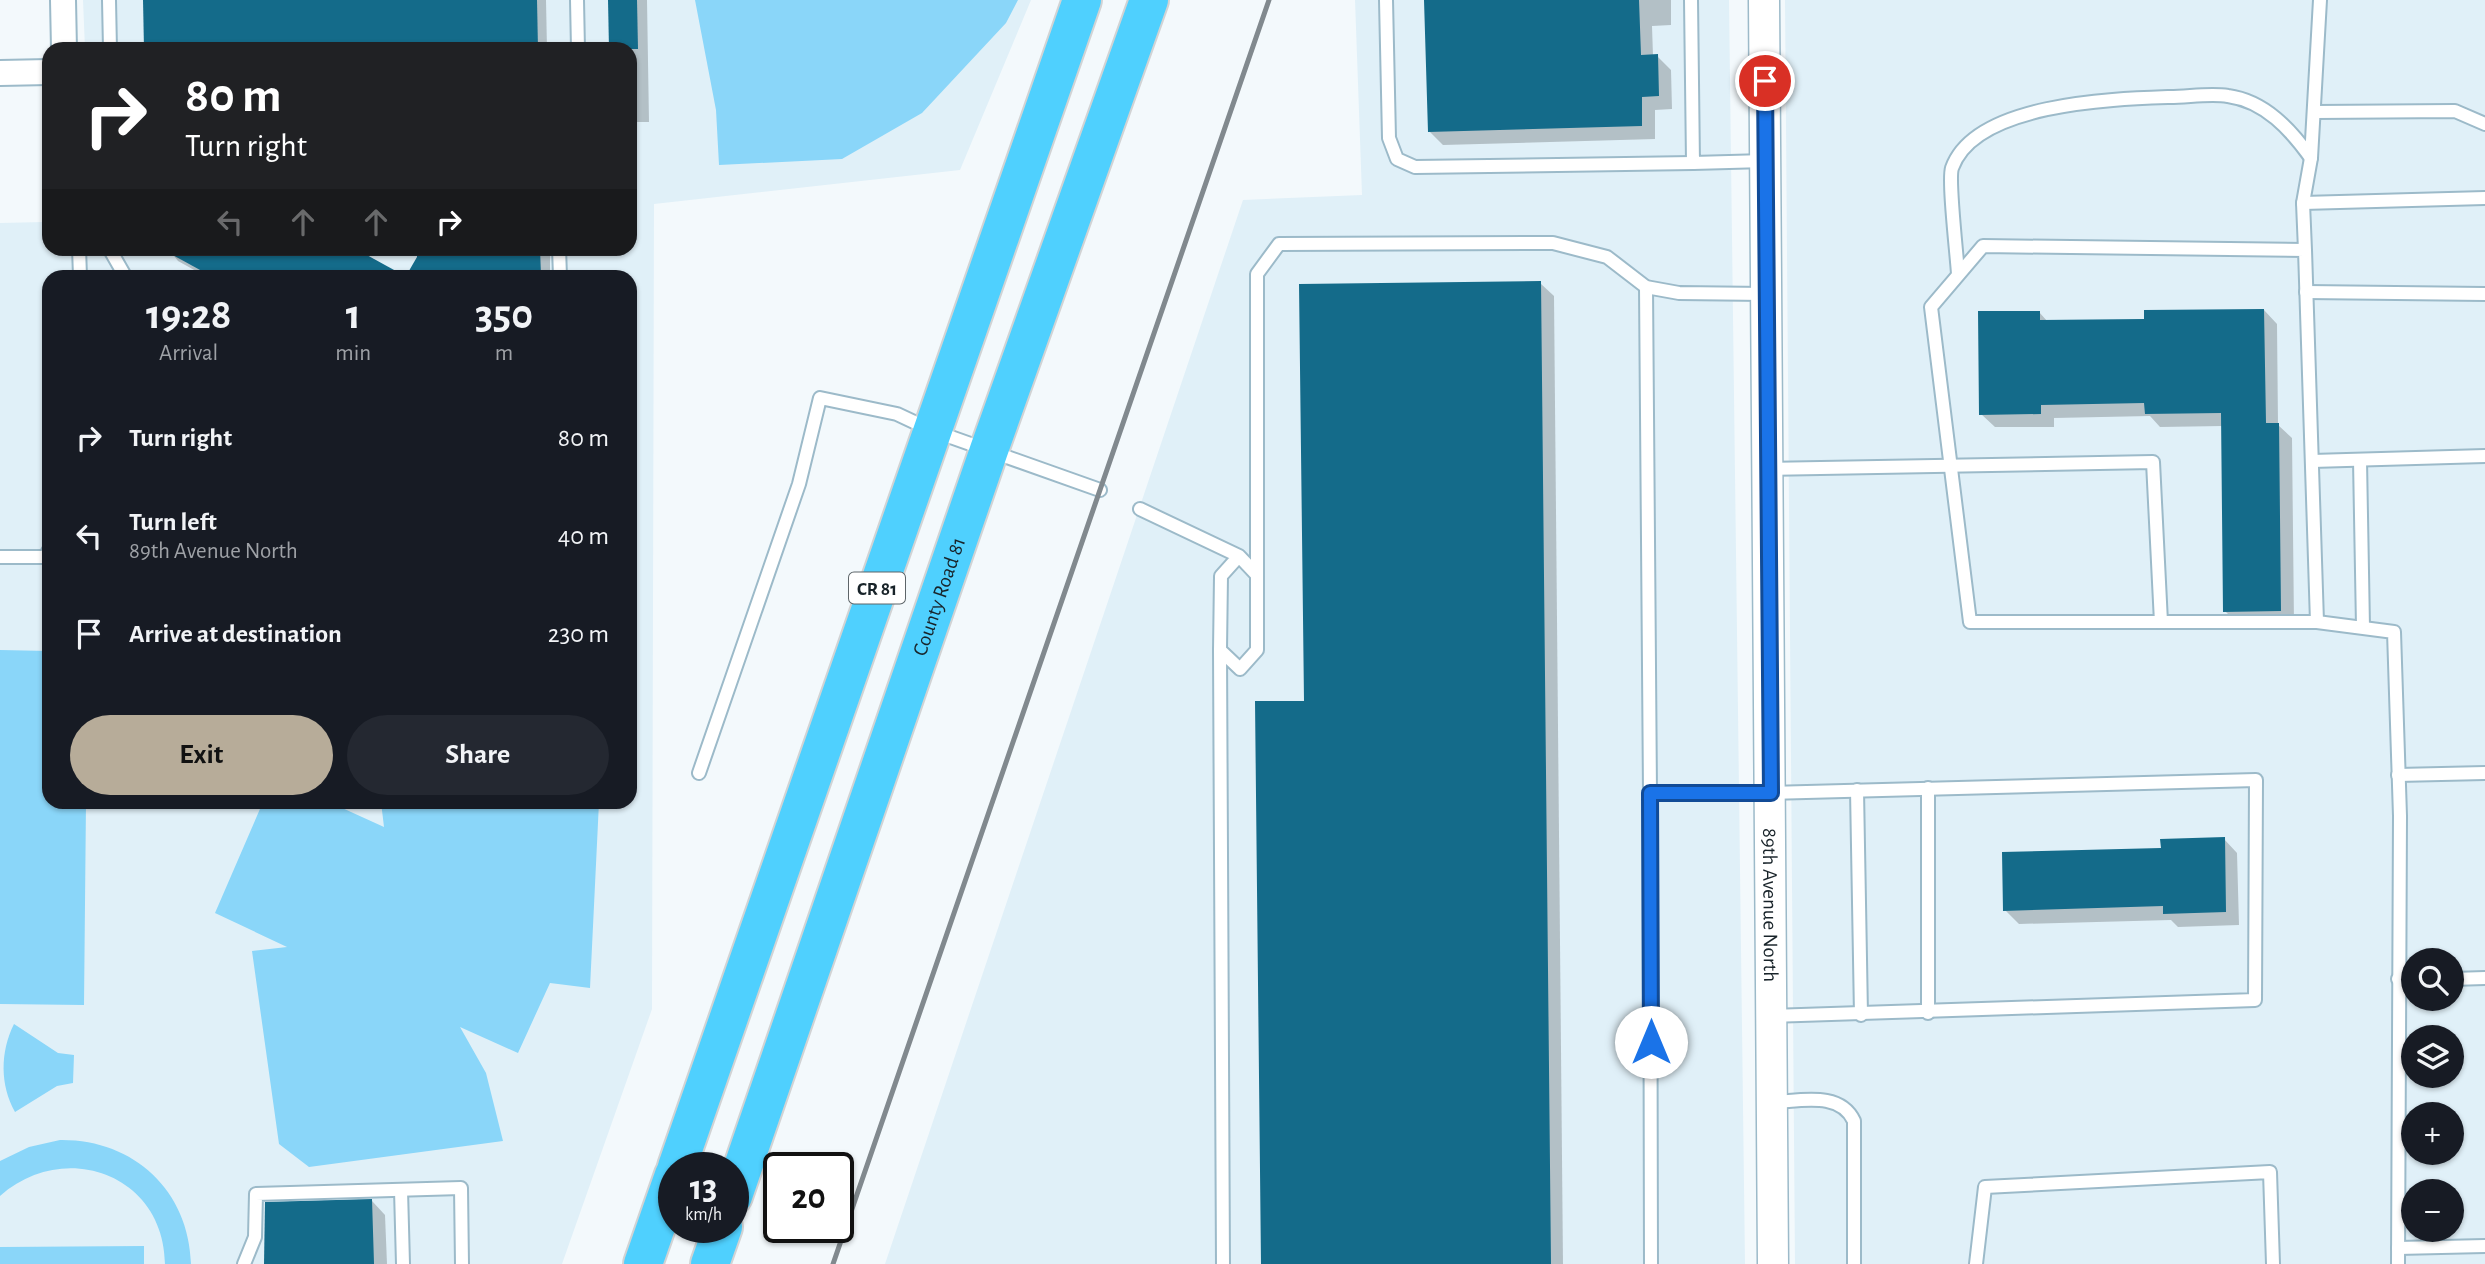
<!DOCTYPE html>
<meta charset="utf-8">
<style>
:root{--surface:#171b24;--page:#242831;--text:#f1f3f6;--muted:#9ea1a6;--accent:#b7ac99}
body{margin:0;font-family:"Alegreya Sans",sans-serif;background:var(--page);color:var(--text);height:100vh;display:flex;flex-direction:column;font-size:26px;white-space:nowrap}
*{box-sizing:border-box;margin:0}
p{font-size:23px;color:var(--muted)}
.icon{flex:none;width:38px;height:38px;fill:none;stroke:currentColor;stroke-width:2;stroke-linecap:round;stroke-linejoin:round}
.map{position:relative;flex:1;overflow:hidden}
.details{position:absolute;left:42px;top:270px;width:595px;height:539px;display:flex;flex-direction:column;background:var(--surface);border-radius:21px;box-shadow:0 2px 5px #0004}
.details>*{flex:none}
.hud{position:absolute;left:42px;top:42px;width:595px;height:214px;border-radius:21px;box-shadow:0 2px 5px #0004;background:#202124;color:#fff;overflow:hidden}
.tools{position:absolute;left:2401px;top:948px;display:grid;gap:14px}
.tools a{display:grid;place-items:center;width:63px;height:63px;border-radius:50%;background:var(--surface);box-shadow:0 2px 5px #0004;font-size:35px}
.speed{position:absolute;left:658px;top:1152px;display:flex;gap:14px;font-size:35px;font-weight:700;text-align:center}
.speed>*{display:grid;place-content:center;width:91px;height:91px;border-radius:50%;background:var(--surface);box-shadow:0 2px 5px #0004;line-height:1}
.speed small{font-size:18px;font-weight:400}
.speed .limit{border:4px solid #111;border-radius:10px;background:#fff;color:#111}
.pin{position:absolute;display:grid;place-items:center;width:60px;height:60px;color:#fff;margin:-30px;border:4px solid #fff;border-radius:50%;box-shadow:0 2px 7px #0007}
.me{position:absolute;width:77px;margin:-38px;rotate:0deg;stroke-linejoin:round;filter:drop-shadow(0 0 5px #0008)}
.turn{display:flex;align-items:center;gap:24px;height:147px;padding:0 28px;font-size:32px}
.turn .icon{width:91px;height:91px;stroke-width:2.5}
.turn b{display:block;font-size:49px;line-height:60px}
.lanes{display:flex;align-items:center;height:66px;padding:0 28px;background:#0003;justify-content:center;gap:35px;direction:ltr}
.lanes .off{opacity:.35}
.eta{display:flex;justify-content:space-evenly;align-items:center;height:119px;text-align:center}
.eta b{font-size:42px;font-weight:700;line-height:49px}
.action{display:flex;gap:14px;margin-top:auto;padding:14px 28px}
.action a{flex:1;height:80px;border-radius:42px;background:var(--accent);color:#111;font-size:28px;font-weight:700;line-height:80px;text-align:center}
.action a+a{background:var(--page);color:var(--text)}
ul{padding:0;list-style:none}
li{display:flex;align-items:center;gap:21px;height:98px;padding:0 28px}
li div{flex:1}
li b{display:block;font-size:26px}
li em{font-style:normal}
.map>svg:first-child{display:block}
.built{fill:#e0f0f8;fill-rule:evenodd}
.green{fill:#8ad6f9}
.shadow{fill:#0003}
.building{fill:#146b8a}
.lines{fill:none;stroke-linecap:round;stroke-linejoin:round}
.service-casing{stroke:#9cbac9;stroke-width:16}
.minor-casing{stroke:#9cbac9;stroke-width:28}
.tertiary-casing{stroke:#9cbac9;stroke-width:33}
.trunk-casing{stroke:#d1d3d4;stroke-width:42}
.service{stroke:#fff;stroke-width:12}
.minor{stroke:#fff;stroke-width:24}
.tertiary{stroke:#fff;stroke-width:30}
.trunk{stroke:#4fd0fe;stroke-width:38}
.rail{stroke:#81898e;stroke-width:5}
.route-casing{stroke:#114b97;stroke-width:18}
.route{stroke:#1a73e8;stroke-width:12}
.labels{text-anchor:middle;stroke-width:7;stroke-linejoin:round;paint-order:stroke}
.shield{fill:#fff;stroke:#5d6569;stroke-width:2}
.shield-label{font-size:19px;font-weight:bold;fill:#182329}
.street-label{font-size:21px;fill:#182329;stroke:#fff}
</style>
<div class="map">
<svg width="2485" height="1264" viewBox="0 0 2485 1264">
<rect width="100%" height="100%" fill="#f3f9fc"/>
<g class="built">
<path d="M83,0H1031L960,170L654,204L652,1009L562,1264H0V223L44,222L49,215V248H630V49H85ZM49,276H630V802H49Z"/>
<polygon points="1355,0 1729,0 1745,1264 885,1264 1243,200 1362,195"/>
<path d="M1785,0H2485V1264H1795ZM2413,961H2452V999H2413ZM2413,1038H2452V1076H2413ZM2413,1115H2452V1153H2413ZM2413,1192H2452V1230H2413Z"/>
</g>
<g class="green">
<polygon points="695,0 1018,0 1006,23 922,113 842,159 719,165 716,110"/>
<polygon points="0,650 49,651 49,802 86,802 84,1005 0,1004"/>
<polygon points="263,802 329,802 384,827 381,802 599,802 590,988 550,983 518,1053 460,1027 486,1073 503,1141 309,1167 279,1144 252,951 287,947 215,913"/>
<path d="M14,1024L58,1053L74,1055L73,1083L57,1086L15,1112C0,1085 0,1052 14,1024Z"/>
<path d="M60,1140C133,1139 189,1190 191,1264H165C164,1174 64,1139 0,1196V1161L29,1147Z"/>
<polygon points="144,1246 144,1264 0,1264 0,1247"/>
</g>
<g class="shadow">
<polygon points="145,0 546,0 547,49 147,49"/>
<polygon points="610,0 647,0 649,122 630,122 630,49 611,49"/>
<polygon points="1426,0 1671,0 1671,25 1652,26 1653,56 1657,56 1671,70 1672,109 1655,110 1655,139 1443,145 1430,132"/>
<polygon points="168,248 355,248 402,276 205,276 178,261"/>
<polygon points="419,248 544,248 550,254 550,273 554,276 408,276 419,258"/>
<polygon points="1540,283 1554,296 1563,1264 1262,1264"/>
<polygon points="2264,310 2277,324 2278,425 2292,438 2294,624 2239,625 2225,611 2223,426 2160,427 2150,416 2054,418 2054,427 1995,427 1981,414 2039,312 2048,322 2146,321"/>
<polygon points="2224,839 2237,853 2239,925 2178,927 2171,920 2019,924 2005,910 2163,850"/>
<polygon points="372,1201 385,1215 387,1264 267,1264"/>
</g>
<g class="building">
<polygon points="143,0 537,0 538,49 144,49"/>
<polygon points="608,0 637,0 638,49 609,49"/>
<polygon points="1424,0 1639,0 1641,55 1658,54 1659,96 1642,97 1642,126 1428,132"/>
<polygon points="160,248 354,248 405,276 211,276"/>
<polygon points="417,248 540,248 541,276 406,276 417,257"/>
<polygon points="1541,281 1551,1264 1261,1264 1255,701 1304,701 1299,284"/>
<polygon points="2264,309 2266,423 2279,423 2281,611 2223,612 2221,413 2145,414 2144,403 2041,405 2041,414 1979,415 1978,311 2040,311 2040,320 2144,319 2144,310"/>
<polygon points="2225,837 2226,912 2163,914 2163,906 2003,911 2002,852 2161,848 2160,839"/>
<polygon points="372,1199 374,1264 264,1264 265,1202"/>
</g>
<g class="lines">
<defs>
<g id="service">
<polyline points="109,0 110,49"/>
<polyline points="577,0 578,49"/>
<polyline points="1386,0 1389,138 1397,159 1415,167 1693,163"/>
<polyline points="1691,0 1693,163 1765,161"/>
<polyline points="2315,112 2455,111 2485,124"/>
<polyline points="2303,203 2485,198"/>
<polyline points="79,248 80,276"/>
<polyline points="109,248 125,276"/>
<polyline points="559,248 560,276"/>
<polyline points="2305,250 1983,246 1931,307 1970,622 2317,622 2305,250 2303,203 2311,158 2320,0"/>
<path d="M1958,274C1957,256 1948,180 1952,168C1975,103 2113,99 2170,97C2188,97 2210,93 2228,96C2265,101 2291,130 2311,158"/>
<polyline points="1646,287 1650,793 1771,793 2256,780 2255,1000 1772,1016"/>
<polyline points="2306,292 2485,294"/>
<polyline points="2360,460 2363,627"/>
<polyline points="2312,461 2485,456"/>
<polyline points="1768,469 2153,462 2161,622"/>
<polyline points="1140,509 1239,556 1257,575 1257,650 1240,669 1220,650 1221,576 1239,556"/>
<polyline points="0,557 45,557 49,550"/>
<polyline points="1257,575 1257,274 1279,244 1553,243 1607,257 1646,287 1679,293 1765,294"/>
<polyline points="2317,622 2394,632 2400,816 2398,1264"/>
<polyline points="1220,650 1223,1264"/>
<polyline points="699,773 799,484 820,398 897,414 931,430 1100,490"/>
<polyline points="2398,775 2485,773"/>
<polyline points="1928,788 1928,1013"/>
<polyline points="1857,790 1861,1015"/>
<polyline points="1650,793 1651,1264"/>
<polyline points="2398,979 2413,979"/>
<polyline points="2452,979 2485,978"/>
<path d="M1773,1102C1801,1101 1840,1091 1854,1121V1264"/>
<polyline points="401,1190 403,1264"/>
<polyline points="2398,1248 2485,1246"/>
<polyline points="244,1264 255,1237 256,1194 461,1188 462,1264"/>
<polyline points="1976,1264 1985,1187 2270,1172 2273,1264"/>
</g>
<g id="minor">
<polyline points="63,0 64,49"/>
<polyline points="0,73 49,72"/>
</g>
<g id="tertiary">
<path id="s1" d="M1764,0L1773,1264"/>
</g>
<g id="trunk">
<polyline points="677,1167 1082,0"/>
<path id="s2" d="M733,1196L989,450L1149,0"/>
<polyline points="643,1264 674,1175"/>
<polyline points="710,1264 723,1227"/>
</g>
</defs>
<use href="#service" class="service-casing"/>
<use href="#minor" class="minor-casing"/>
<use href="#tertiary" class="tertiary-casing"/>
<use href="#trunk" class="trunk-casing"/>
<use href="#service" class="service"/>
<use href="#minor" class="minor"/>
<use href="#tertiary" class="tertiary"/>
<use href="#trunk" class="trunk"/>
<polyline class="rail" points="833,1264 1269,0"/>
</g>
<g class="lines">
<defs>
<polyline id="route" points="1651,1042 1650,793 1771,793 1765,81"/>
</defs>
<use href="#route" class="route-casing"/>
<use href="#route" class="route"/>
</g>
<g class="labels">
<rect class="shield" x="849" y="572.5" width="56" height="31" rx="5"/>
<g class="shield-label">
<text x="877" y="595">CR 81</text>
</g>
<g class="street-label">
<text dy="7" stroke="none"><textPath href="#s2" startOffset="634">County Road 81</textPath></text>
<text dy="7" stroke="none"><textPath href="#s1" startOffset="905">89th Avenue North</textPath></text>
</g>
</g>
</svg>
<div class="tools">
<a><svg class="icon" aria-label="search" viewBox="0 0 24 24"><circle cx="10" cy="10" r="6"/><path d="M15 15l6 6"/></svg></a>
<a><svg class="icon" aria-label="layers" viewBox="0 0 24 24"><path d="M12 4l9 5-9 5-9-5zM3 14l9 5 9-5"/></svg></a>
<a>+</a>
<a>−</a>
</div>
<div class="speed"><div>13<small>km/h</small></div><div class="limit">20</div></div>
<div class="pin" style="left:1765px;top:81px;background:#d93025"><svg class="icon" aria-label="arrive" viewBox="0 0 24 24"><path d="M6 21V4h12l-3 4 3 4H6"/></svg></div>
<svg class="me" style="left:1651px;top:1042px" viewBox="-20 -20 40 40"><circle r="19" fill="#fff"/><path d="M0-13L10 11 0 6-10 11z" fill="#1a73e8"/></svg>
<div class="hud">
<div class="turn"><svg class="icon" aria-label="right" viewBox="0 0 24 24"><path d="M7 20v-9h11M14 6l5 5-5 5"/></svg><div><b>80 m</b>Turn right</div></div>
<div class="lanes"><svg class="icon off" aria-label="left" viewBox="0 0 24 24"><path d="M17 20v-9H6M10 6l-5 5 5 5"/></svg><svg class="icon off" aria-label="ahead" viewBox="0 0 24 24"><path d="M12 20V5M6 11l6-6 6 6"/></svg><svg class="icon off" aria-label="ahead" viewBox="0 0 24 24"><path d="M12 20V5M6 11l6-6 6 6"/></svg><svg class="icon" aria-label="right" viewBox="0 0 24 24"><path d="M7 20v-9h11M14 6l5 5-5 5"/></svg></div>
</div>
<section class="details">
<div class="eta">
<div><b>19:28</b><p>Arrival</p></div>
<div><b>1</b><p>min</p></div>
<div><b>350</b><p>m</p></div>
</div>
<ul>
<li><svg class="icon" aria-label="right" viewBox="0 0 24 24"><path d="M7 20v-9h11M14 6l5 5-5 5"/></svg><div><b>Turn right</b></div><em>80 m</em></li>
<li><svg class="icon" aria-label="left" viewBox="0 0 24 24"><path d="M17 20v-9H6M10 6l-5 5 5 5"/></svg><div><b>Turn left</b><p>89th Avenue North</p></div><em>40 m</em></li>
<li><svg class="icon" aria-label="arrive" viewBox="0 0 24 24"><path d="M6 21V4h12l-3 4 3 4H6"/></svg><div><b>Arrive at destination</b></div><em>230 m</em></li>
</ul>
<div class="action"><a>Exit</a><a>Share</a></div>
</section>
</div>
